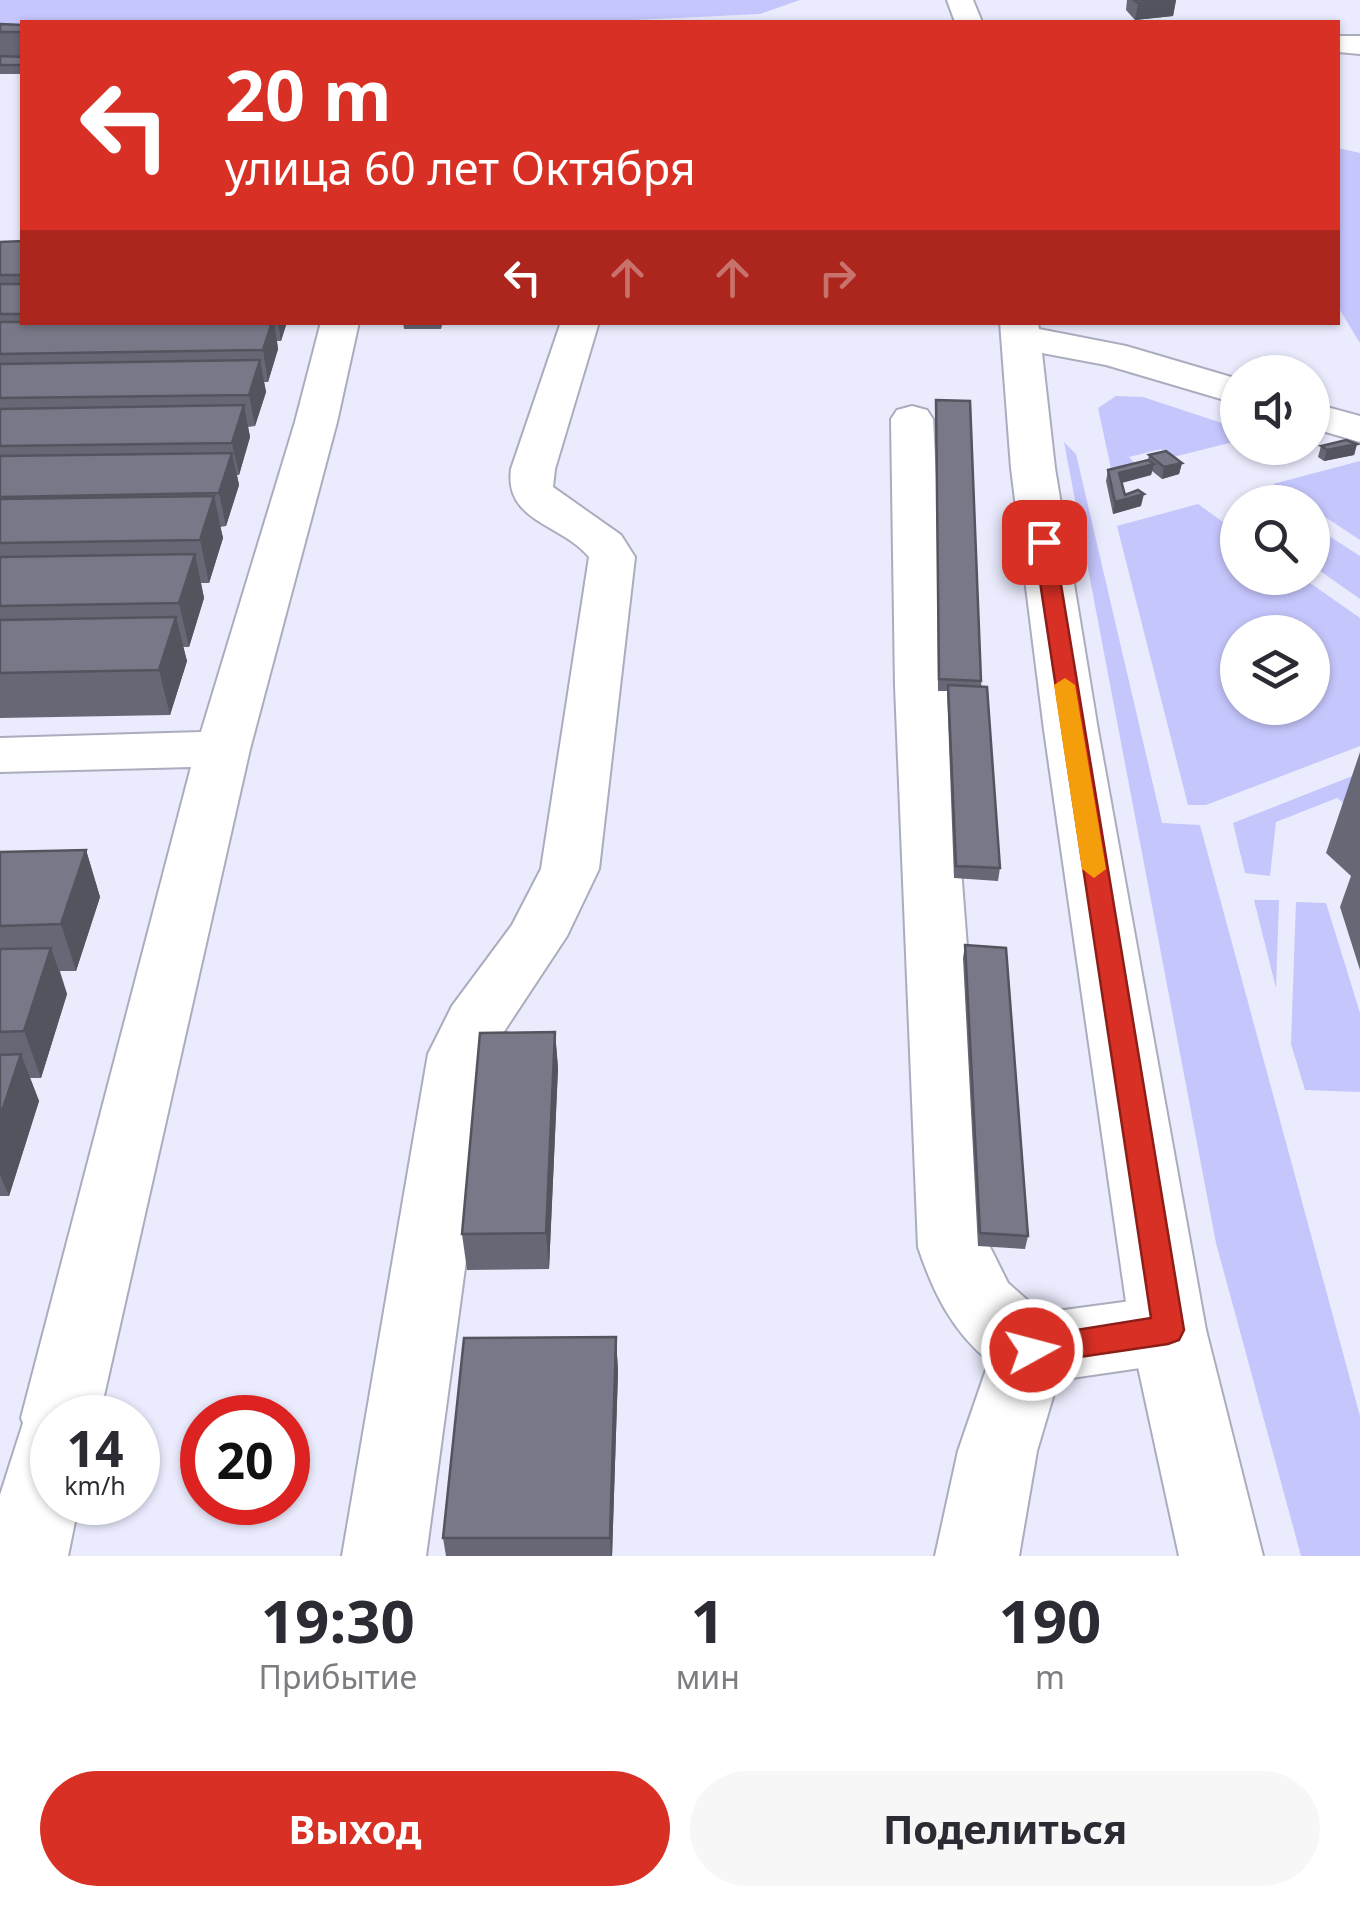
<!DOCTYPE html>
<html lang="ru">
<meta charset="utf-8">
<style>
:root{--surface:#fff;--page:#f7f7f7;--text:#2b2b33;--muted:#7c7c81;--accent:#d93025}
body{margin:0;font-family:"Noto Sans",sans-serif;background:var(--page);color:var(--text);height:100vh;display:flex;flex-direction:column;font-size:38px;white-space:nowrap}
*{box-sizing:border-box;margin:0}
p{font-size:32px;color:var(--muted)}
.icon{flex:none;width:55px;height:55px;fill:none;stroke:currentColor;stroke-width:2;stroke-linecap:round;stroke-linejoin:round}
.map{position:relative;height:1556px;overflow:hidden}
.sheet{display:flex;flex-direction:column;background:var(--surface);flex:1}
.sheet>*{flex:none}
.guide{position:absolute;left:20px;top:20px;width:1320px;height:305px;border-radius:0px;box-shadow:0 2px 8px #0004;background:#d93025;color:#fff;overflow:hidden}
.controls{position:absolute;left:1220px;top:355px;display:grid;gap:20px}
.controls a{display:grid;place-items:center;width:110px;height:110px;border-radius:50%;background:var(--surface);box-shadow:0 2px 8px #0004;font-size:50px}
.speed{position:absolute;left:30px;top:1395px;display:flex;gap:20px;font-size:50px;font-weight:700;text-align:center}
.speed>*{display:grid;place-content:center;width:130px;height:130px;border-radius:50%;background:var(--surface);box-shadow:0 2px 8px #0004;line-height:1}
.speed small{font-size:25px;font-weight:400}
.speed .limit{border:15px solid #d22;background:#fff;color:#111}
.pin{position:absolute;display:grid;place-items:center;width:85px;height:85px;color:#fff;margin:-42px;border-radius:20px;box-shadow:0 5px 15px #0006}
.me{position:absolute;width:110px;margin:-55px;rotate:83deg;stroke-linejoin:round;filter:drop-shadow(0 0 8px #0008)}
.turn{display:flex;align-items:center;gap:35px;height:210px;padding:0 40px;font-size:45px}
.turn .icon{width:130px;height:130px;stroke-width:2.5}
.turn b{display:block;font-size:70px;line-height:85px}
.lanes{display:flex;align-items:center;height:95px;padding:0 40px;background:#0003;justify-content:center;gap:50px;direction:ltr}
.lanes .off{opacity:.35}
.eta{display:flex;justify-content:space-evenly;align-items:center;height:170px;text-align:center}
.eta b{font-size:60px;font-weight:700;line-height:70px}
.primary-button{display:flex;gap:20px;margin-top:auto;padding:20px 40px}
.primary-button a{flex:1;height:115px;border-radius:60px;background:var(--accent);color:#fff;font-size:40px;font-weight:700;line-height:115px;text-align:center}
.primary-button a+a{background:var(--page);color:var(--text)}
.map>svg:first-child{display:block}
.green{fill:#c5c6fc;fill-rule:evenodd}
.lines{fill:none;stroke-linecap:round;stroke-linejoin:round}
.minor-casing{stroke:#abacbd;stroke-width:4}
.major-casing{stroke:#abacbd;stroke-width:4}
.minor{fill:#fff;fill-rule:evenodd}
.major{fill:#fff;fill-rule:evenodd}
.wall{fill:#676775}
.shaded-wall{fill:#54545f}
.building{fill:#787888;stroke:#54545f;stroke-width:2.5}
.route{fill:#d93025;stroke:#8d1f18;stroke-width:2.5}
.slow{fill:#f59e0b}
</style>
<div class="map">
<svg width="1360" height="1556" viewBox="0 0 1360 1556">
<rect width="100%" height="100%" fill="#eaebfd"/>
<g class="green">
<polygon points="0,0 800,0 760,14 635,20 22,22 22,34 0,34"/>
<polygon points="1338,148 1360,153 1360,343 1338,307"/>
<polygon points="1116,396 1143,397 1237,428 1237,441 1173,457 1161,449 1129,457 1137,466 1112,473 1098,408"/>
<polygon points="1064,442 1076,454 1162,823 1200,825 1360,1416 1360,1556 1301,1556 1216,1243"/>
<polygon points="1360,461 1360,540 1313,509 1312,502 1302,502 1273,484"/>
<path d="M1198,504L1237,532L1238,578H1303L1360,618V746L1206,805H1188L1117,526ZM1238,632H1312V708H1238Z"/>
<polygon points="1312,525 1360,556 1360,599 1313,566"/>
<polygon points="1360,773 1351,809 1337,798 1276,822 1270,876 1245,873 1233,823"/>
<polygon points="1254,900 1279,900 1276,988"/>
<polygon points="1296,902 1326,903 1360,1013 1360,1092 1305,1090 1291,1044"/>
</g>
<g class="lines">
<defs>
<g id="minor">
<polygon points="1338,36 1360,36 1360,54 1338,52"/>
<polygon points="321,322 359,322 337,422 250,749 99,1418 52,1418 52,1502 79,1502 68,1556 0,1556 0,1495 23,1423 21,1418 191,767 0,772 0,738 201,732 295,422"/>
<path d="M561,322H599L555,469L553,487L621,535L635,557L599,869L567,936L503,1033L494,1054L426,1556H342L428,1054L452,1006L512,925L541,869L589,557C561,523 504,522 511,469Z"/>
<path d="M912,406L927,410L933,419L947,686L990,1247L1008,1283L1042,1313L1168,1296L1195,1306L1206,1330L1195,1354L1168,1364L1058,1380L1037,1451L1019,1556H935L958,1451L989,1361C952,1331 933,1292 918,1247L895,686L891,419L897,410Z"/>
</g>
<g id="major">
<polygon points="947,0 973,0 982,22 955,22"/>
<polygon points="1000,322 1038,322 1039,329 1126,346 1238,379 1238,404 1106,365 1042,353 1055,468 1098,730 1206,1330 1263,1556 1179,1556 1130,1330 1044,730 1011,468"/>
<polygon points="1312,403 1360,416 1360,442 1312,428"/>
</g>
</defs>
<use href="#minor" class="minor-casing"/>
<use href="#major" class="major-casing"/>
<use href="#minor" class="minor"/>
<use href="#major" class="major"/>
</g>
<g class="wall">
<polygon points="1127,0 1176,0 1173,16 1135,20 1126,10"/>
<polygon points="0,24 22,25 22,74 0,74"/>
<polygon points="22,241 22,322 287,322 281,341 277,341 278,349 268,382 264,382 266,392 255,426 248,427 250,437 239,475 237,475 239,485 226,526 220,527 223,538 209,583 201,583 204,598 189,647 183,647 187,661 170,715 0,718 0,242"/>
<polygon points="403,322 443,322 441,329 404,329"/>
<polygon points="936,400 981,681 1000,868 998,881 954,878 947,691 938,691"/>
<polygon points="1357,444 1354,455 1324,461 1318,457 1321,446"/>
<polygon points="1149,455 1182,463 1179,474 1162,479 1152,471 1151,475 1122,483 1125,495 1141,506 1113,514 1106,481 1108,470 1148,460"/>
<polygon points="1360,752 1360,970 1340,907 1351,876 1326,853"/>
<polygon points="86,850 100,897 76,971 60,971 67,994 41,1078 30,1078 39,1101 9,1196 0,1196 0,852"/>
<polygon points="965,945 1028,1236 1025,1249 978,1246 963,958"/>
<polygon points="555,1032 558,1068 549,1269 467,1270 462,1234"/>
<polygon points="616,1337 618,1372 612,1556 446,1556 443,1538"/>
</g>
<g class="shaded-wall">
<polygon points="1176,0 1173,16 1135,20 1138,3"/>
<polygon points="272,322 274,322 278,349 268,382 263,350"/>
<polygon points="278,322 287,322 281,341"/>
<polygon points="260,360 266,392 255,426 249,395"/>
<polygon points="244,405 250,437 239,475 232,443"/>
<polygon points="1357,444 1354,455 1324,461 1327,450"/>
<polygon points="232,453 239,485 226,526 219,493"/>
<polygon points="1182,463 1179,474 1162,479 1164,467"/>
<polygon points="1154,464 1151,475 1116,484 1119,473"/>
<polygon points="1144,494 1141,506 1113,514 1115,502"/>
<polygon points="214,496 223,538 209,583 200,540"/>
<polygon points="195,554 204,598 189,647 179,603"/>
<polygon points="176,617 187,661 170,715 159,670"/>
<polygon points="86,850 100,897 76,971 61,924"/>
<polygon points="51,948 67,994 41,1078 24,1031"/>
<polygon points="555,1032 558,1068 549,1269 546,1233"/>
<polygon points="21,1054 39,1101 9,1196 0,1175 0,1117"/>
<polygon points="616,1337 618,1372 612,1556 611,1556 610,1538"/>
</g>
<g class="building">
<polygon points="1134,0 1175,0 1138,3"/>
<polygon points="0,24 22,25 22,32 0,32"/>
<polygon points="0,56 22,57 22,65 0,65"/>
<polygon points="22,241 22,271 20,275 0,275 0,242"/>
<rect x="0" y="284" width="22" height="30"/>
<polygon points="0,322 272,322 263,350 0,354"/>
<polygon points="260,360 249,395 0,398 0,364"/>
<polygon points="936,400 970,401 981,681 939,679"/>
<polygon points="244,405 232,443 0,446 0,409"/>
<polygon points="1346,440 1357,444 1327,450 1321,446"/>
<polygon points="1166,451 1182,463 1164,467 1149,455"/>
<polygon points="232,453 219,493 0,497 0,456"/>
<polygon points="1148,460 1154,464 1119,473 1125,495 1138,490 1144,494 1115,502 1108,470"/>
<polygon points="214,496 200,540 0,543 0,499"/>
<polygon points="195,554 179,603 0,606 0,557"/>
<polygon points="176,617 159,670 0,673 0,620"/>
<polygon points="948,685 987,687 1000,868 956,866"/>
<polygon points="86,850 61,924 0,926 0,852"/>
<polygon points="965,945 1006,948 1028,1236 980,1233"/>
<polygon points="51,948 24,1031 0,1032 0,949"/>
<polygon points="555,1032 546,1233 462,1234 480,1033"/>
<polygon points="21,1054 0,1117 0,1055"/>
<polygon points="616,1337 610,1538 443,1538 464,1338"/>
</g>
<polygon class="route" points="1044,537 1054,542 1184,1330 1179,1340 1168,1344 1032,1364 1020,1360 1016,1350 1020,1339 1151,1318 1034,542"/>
<polygon class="slow" points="1065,678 1075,685 1106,869 1094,878 1082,869 1054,685"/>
</svg>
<div class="controls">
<a><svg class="icon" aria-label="sound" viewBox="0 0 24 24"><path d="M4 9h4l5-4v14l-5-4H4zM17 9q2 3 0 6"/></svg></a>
<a><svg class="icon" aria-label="search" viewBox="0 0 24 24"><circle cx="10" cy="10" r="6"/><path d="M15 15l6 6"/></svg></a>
<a><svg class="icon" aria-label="layers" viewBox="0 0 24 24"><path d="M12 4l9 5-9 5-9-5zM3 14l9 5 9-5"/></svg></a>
</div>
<div class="speed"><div>14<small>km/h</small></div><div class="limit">20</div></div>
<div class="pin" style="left:1044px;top:542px;background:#d93025"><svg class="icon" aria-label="arrive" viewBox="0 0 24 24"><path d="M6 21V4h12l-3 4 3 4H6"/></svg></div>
<svg class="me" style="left:1032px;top:1350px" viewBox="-20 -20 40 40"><circle r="17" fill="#d93025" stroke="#fff" stroke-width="3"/><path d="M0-11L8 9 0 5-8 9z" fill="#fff"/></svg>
<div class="guide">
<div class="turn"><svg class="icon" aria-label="left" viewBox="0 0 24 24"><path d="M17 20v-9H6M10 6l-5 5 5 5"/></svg><div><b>20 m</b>улица 60 лет Октября</div></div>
<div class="lanes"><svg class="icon" aria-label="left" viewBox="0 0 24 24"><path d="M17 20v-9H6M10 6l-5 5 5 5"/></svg><svg class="icon off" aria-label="ahead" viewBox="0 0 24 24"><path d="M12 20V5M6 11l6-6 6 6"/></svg><svg class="icon off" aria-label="ahead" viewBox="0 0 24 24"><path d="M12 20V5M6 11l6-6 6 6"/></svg><svg class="icon off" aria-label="right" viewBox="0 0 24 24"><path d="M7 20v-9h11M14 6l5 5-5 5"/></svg></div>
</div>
</div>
<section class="sheet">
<div class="eta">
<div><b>19:30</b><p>Прибытие</p></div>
<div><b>1</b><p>мин</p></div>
<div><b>190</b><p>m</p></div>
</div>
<div class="primary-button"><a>Выход</a><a>Поделиться</a></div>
</section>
